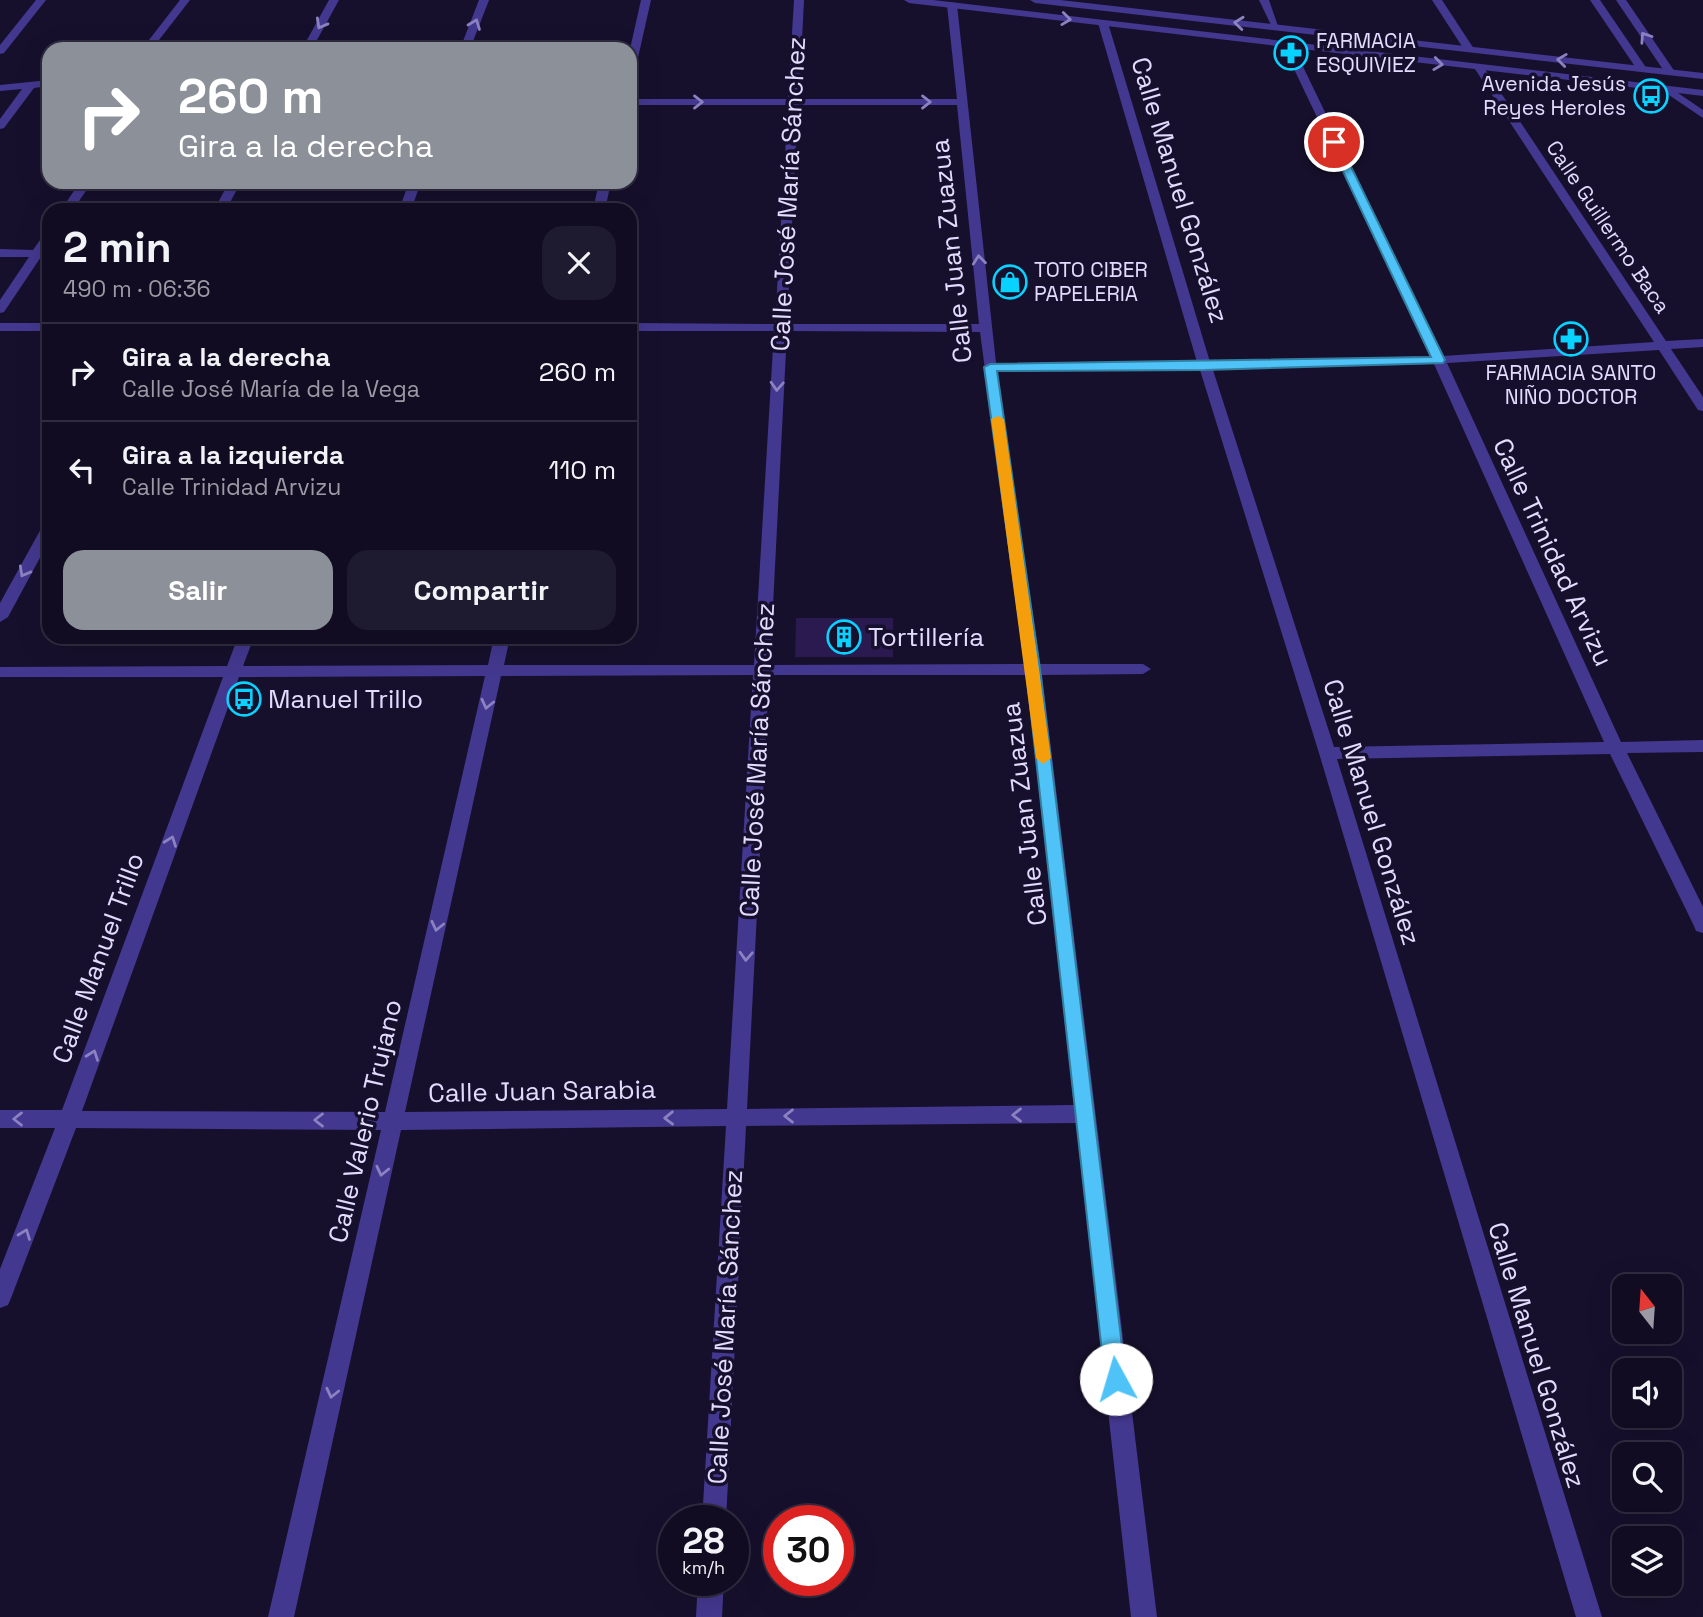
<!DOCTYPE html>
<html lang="es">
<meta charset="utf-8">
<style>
:root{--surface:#110c22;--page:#1e1a2f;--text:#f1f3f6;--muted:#9c9ba5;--line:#302c40;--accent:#8c9099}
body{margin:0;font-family:"Space Grotesk",sans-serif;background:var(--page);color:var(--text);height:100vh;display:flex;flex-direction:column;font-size:26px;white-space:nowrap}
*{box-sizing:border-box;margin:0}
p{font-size:23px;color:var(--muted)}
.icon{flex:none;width:38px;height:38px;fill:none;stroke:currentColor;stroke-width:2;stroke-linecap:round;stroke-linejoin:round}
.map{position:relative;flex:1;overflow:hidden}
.details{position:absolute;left:42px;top:203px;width:595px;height:441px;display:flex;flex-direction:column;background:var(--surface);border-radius:21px;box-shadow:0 7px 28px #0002,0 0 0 2px var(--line)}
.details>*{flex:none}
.hud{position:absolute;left:42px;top:42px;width:595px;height:147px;border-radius:21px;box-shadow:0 7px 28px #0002,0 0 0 2px var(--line);background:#8c9099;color:#fff;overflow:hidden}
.needle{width:46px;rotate:343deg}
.tools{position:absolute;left:1612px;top:1274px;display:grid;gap:14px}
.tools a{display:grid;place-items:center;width:70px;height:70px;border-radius:14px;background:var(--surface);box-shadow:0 7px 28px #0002,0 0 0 2px var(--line);font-size:35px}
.speed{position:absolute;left:658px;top:1505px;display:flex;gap:14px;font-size:35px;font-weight:700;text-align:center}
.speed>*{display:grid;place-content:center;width:91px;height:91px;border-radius:50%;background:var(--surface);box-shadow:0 7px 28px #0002,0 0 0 2px var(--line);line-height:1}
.speed small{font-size:18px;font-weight:400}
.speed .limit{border:10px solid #d22;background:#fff;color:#111}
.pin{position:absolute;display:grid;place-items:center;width:60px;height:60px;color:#fff;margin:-30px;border:4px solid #fff;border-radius:50%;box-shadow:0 2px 7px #0007}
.me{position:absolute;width:77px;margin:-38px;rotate:354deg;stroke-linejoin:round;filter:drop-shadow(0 0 5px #0008)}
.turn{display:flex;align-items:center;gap:24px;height:147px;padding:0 21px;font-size:32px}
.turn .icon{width:91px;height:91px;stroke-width:2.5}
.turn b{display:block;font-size:49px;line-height:60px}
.round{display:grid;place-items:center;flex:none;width:74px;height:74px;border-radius:21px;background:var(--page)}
.summary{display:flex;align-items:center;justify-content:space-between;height:119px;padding:0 21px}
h1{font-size:42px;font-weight:600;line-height:52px}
.button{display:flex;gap:14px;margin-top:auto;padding:14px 21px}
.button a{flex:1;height:80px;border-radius:21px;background:var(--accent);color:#fff;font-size:28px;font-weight:600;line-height:80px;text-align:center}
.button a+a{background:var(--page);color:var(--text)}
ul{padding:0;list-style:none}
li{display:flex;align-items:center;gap:21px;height:98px;padding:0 21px;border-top:2px solid var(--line)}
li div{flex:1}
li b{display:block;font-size:26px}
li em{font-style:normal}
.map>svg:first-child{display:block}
.building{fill:#2a1a4f}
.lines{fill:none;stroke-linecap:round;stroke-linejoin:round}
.minor{fill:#43388f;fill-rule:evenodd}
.tertiary{fill:#43388f;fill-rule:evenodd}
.oneway{stroke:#8b82c1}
.route{fill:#4fc3f7;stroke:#337fa1;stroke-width:2}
.slow{fill:#f59e0b}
.labels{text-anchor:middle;stroke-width:7;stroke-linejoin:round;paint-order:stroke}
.far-poi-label{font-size:21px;fill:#e3dcff;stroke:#17102d;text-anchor:start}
.far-street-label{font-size:21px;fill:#e3dcff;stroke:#17102d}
.street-label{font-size:26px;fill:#e3dcff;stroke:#17102d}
.poi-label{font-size:26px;fill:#e3dcff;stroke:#17102d;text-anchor:start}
</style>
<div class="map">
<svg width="1703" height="1617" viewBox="0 0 1703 1617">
<rect width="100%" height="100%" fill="#17102d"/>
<polygon class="building" points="796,618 893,618 893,657 795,657"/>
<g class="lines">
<g class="minor">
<polygon points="36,0 46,0 4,53 0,54 0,45"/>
<polygon points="180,0 190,0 152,49 142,49"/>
<polygon points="329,0 339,0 312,49 302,49"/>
<polygon points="479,0 489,0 470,49 460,49"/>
<polygon points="641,0 651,0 635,71 630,74 630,49"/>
<path d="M794,0H804L799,99H957L947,5L952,2L957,5L996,363L1197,362L1098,23L1103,20L1108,23L1210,362L1431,356L1283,46L1288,43L1293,46L1443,356L1654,342L1475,69L1480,66L1485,69L1666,341L1703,339V347L1671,349L1703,397V411L1698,410L1659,350L1447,363L1621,742L1703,740V752L1627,753L1703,907V933L1696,931L1694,926L1610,754L1337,759L1602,1617H1576L1319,753L1200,370L997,371L1040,664H1143L1151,669L1143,674L1042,675L1157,1617H1131L1076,1123L746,1126L726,1521H702L726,1126L401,1130L294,1617H268L381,1130L76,1128L11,1298L8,1305L0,1308V1269L55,1128H0V1110H62L223,677H0V667L227,666L238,637H254L243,666L488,665L494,637H510L504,665H754L774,331H630V323L775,324L788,105H630V99H788ZM798,105H957L979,324H787ZM787,331L980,332L1024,664L770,665ZM1434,364L1604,742L1334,747L1213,370ZM753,675L727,1109L405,1112L501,676ZM769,675H1026L1074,1105L747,1109ZM485,676L385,1112L82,1111L239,677Z"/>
<polygon points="1259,0 1269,0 1279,29 1273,29"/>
<polygon points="1432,0 1442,0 1474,49 1473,51 1465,51"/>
<polygon points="1590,0 1600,0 1647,69 1646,71 1638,71"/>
<polygon points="1616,0 1626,0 1675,72 1674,74 1666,74"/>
<polygon points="49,80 49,86 34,88 4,128 0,129 0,119 22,89 0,91 0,85"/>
<polygon points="80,182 92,182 73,210 61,210"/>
<polygon points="229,182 241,182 226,210 214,210"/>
<polygon points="409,182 421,182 411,210 399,210"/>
<polygon points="599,182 611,182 605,210 593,210"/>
<polygon points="49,232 49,245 4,312 0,313 0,300 29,257 0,257 0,249 33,250 45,233"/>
<rect x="0" y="323" width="49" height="8"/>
<polygon points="49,522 49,541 8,617 0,622 0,603 42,527"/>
<polygon points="698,1580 724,1580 722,1617 696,1617"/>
</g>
<g class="tertiary">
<polygon points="904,0 933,0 1703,90 1703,96 1678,93 1703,110 1703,118 1663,91 909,3"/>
<polygon points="1030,0 1060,0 1703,73 1703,79 1035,3"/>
</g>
</g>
<defs><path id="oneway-chevron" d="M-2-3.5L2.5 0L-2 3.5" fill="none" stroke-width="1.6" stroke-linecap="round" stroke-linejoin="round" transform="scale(1.75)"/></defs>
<g class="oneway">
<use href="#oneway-chevron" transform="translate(1066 19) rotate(7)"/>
<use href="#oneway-chevron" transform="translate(1239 23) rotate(-174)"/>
<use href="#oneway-chevron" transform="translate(321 24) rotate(119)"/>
<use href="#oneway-chevron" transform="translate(475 24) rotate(-69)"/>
<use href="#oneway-chevron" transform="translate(1645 37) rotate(-124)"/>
<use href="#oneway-chevron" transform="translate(1562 60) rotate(-173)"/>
<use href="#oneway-chevron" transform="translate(1438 64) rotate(7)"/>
<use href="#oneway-chevron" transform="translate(698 102)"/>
<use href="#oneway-chevron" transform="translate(926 102)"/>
<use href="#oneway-chevron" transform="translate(979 260) rotate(-96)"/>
<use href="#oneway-chevron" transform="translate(777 386) rotate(93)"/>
<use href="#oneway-chevron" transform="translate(24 572) rotate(119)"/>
<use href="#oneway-chevron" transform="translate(487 704) rotate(103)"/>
<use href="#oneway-chevron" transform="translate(171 841) rotate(-70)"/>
<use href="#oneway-chevron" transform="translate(437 926) rotate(103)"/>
<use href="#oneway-chevron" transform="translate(746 956) rotate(93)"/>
<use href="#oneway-chevron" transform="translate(93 1055) rotate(-70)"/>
<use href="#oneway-chevron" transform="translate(1017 1115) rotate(180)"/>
<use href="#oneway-chevron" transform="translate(789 1116) rotate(180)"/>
<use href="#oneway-chevron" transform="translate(669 1118) rotate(179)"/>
<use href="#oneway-chevron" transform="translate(18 1119) rotate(-180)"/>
<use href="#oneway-chevron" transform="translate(319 1120) rotate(-180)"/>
<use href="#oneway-chevron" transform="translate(382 1171) rotate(103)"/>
<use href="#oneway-chevron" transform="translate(25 1234) rotate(-69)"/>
<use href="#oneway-chevron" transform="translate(332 1393) rotate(103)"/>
</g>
<polygon class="route" points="1334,139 1339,142 1445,360 1443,363 1205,370 997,371 1040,669 1126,1379 1123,1386 1116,1389 1108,1386 1105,1379 1026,669 984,367 990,364 1431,357 1329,142"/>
<polygon class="slow" points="998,416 1004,419 1051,758 1043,764 1036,758 991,419"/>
<defs>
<symbol id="pharmacy-ring" viewBox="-11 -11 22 22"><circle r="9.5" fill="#17102d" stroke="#08d2ff" stroke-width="1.5"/><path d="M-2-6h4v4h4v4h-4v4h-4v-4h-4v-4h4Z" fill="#08d2ff"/></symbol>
<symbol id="bus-ring" viewBox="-11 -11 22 22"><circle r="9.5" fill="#17102d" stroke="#08d2ff" stroke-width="1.5"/><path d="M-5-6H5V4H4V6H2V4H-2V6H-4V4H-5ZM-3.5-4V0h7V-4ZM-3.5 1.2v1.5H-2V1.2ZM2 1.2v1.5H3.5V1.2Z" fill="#08d2ff"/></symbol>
<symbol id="shop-ring" viewBox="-11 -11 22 22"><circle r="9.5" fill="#17102d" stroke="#08d2ff" stroke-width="1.5"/><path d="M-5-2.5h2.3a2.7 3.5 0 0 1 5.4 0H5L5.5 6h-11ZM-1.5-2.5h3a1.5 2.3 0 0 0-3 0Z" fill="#08d2ff"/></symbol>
<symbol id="building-ring" viewBox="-11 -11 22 22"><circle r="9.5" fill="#17102d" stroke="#08d2ff" stroke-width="1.5"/><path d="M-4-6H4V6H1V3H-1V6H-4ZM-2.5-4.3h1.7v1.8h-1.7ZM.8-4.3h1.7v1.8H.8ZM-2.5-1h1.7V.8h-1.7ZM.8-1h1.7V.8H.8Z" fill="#08d2ff"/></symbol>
</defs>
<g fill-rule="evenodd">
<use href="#pharmacy-ring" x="1272" y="34" width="38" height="38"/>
<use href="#bus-ring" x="1632" y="77" width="38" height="38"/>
<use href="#shop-ring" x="991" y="263" width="38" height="38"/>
<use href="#pharmacy-ring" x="1552" y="320" width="38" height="38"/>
<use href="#building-ring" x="825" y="618" width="38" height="38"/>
<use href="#bus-ring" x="225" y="680" width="38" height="38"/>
</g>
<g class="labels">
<g class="far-poi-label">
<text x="1316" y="48">FARMACIA<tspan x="1316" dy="24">ESQUIVIEZ</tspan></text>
<text x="1626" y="91" text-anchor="end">Avenida Jesús<tspan x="1626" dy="24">Reyes Heroles</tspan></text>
<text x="1034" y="277">TOTO CIBER<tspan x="1034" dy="24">PAPELERIA</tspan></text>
<text x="1571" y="380" text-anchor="middle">FARMACIA SANTO<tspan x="1571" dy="24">NIÑO DOCTOR</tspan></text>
</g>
<g class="far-street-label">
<text transform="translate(1608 227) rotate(56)" y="7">Calle Guillermo Baca</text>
</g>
<g class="street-label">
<text transform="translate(1180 190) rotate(73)" y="9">Calle Manuel González</text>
<text transform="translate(788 194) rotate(-87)" y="9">Calle José María Sánchez</text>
<text transform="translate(951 251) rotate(-96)" y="9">Calle Juan Zuazua</text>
<text transform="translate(1553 552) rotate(65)" y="9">Calle Trinidad Arvizu</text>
<text transform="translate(757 760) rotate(-87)" y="9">Calle José María Sánchez</text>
<text transform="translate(1372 812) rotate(73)" y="9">Calle Manuel González</text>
<text transform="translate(1024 814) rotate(-97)" y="9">Calle Juan Zuazua</text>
<text transform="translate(98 958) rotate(-70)" y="9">Calle Manuel Trillo</text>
<text transform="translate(542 1091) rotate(-1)" y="9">Calle Juan Sarabia</text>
<text transform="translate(365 1121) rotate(-77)" y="9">Calle Valerio Trujano</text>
<text transform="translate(725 1327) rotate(-87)" y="9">Calle José María Sánchez</text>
<text transform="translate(1537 1355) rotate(73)" y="9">Calle Manuel González</text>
</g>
<g class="poi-label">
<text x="868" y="646">Tortillería</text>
<text x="268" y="708">Manuel Trillo</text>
</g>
</g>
</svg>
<div class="tools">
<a><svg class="needle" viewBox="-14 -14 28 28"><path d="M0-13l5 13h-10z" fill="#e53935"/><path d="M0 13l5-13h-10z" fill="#9c9ba5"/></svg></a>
<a><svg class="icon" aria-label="sound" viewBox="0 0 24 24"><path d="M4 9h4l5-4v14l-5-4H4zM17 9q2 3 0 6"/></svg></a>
<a><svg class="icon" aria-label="search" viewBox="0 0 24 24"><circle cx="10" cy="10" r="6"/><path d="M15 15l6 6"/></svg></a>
<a><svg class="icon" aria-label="layers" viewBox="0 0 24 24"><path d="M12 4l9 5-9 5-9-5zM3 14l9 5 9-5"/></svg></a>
</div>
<div class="speed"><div>28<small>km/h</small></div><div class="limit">30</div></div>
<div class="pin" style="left:1334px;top:142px;background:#d93025"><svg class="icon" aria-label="arrive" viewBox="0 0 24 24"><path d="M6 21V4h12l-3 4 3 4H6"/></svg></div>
<svg class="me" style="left:1116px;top:1379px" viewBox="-20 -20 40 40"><circle r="19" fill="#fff"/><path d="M0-13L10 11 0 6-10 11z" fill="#4fc3f7"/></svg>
<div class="hud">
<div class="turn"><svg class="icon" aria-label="right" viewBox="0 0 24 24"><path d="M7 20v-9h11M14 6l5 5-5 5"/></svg><div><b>260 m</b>Gira a la derecha</div></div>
</div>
<section class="details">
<div class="summary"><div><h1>2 min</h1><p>490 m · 06:36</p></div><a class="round"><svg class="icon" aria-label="close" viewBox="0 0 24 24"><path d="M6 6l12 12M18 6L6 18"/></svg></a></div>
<ul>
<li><svg class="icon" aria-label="right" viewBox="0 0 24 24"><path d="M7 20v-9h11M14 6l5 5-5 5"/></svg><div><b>Gira a la derecha</b><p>Calle José María de la Vega</p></div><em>260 m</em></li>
<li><svg class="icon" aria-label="left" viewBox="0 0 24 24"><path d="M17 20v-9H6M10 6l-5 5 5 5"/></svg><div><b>Gira a la izquierda</b><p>Calle Trinidad Arvizu</p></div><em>110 m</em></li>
</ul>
<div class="button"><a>Salir</a><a>Compartir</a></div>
</section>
</div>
